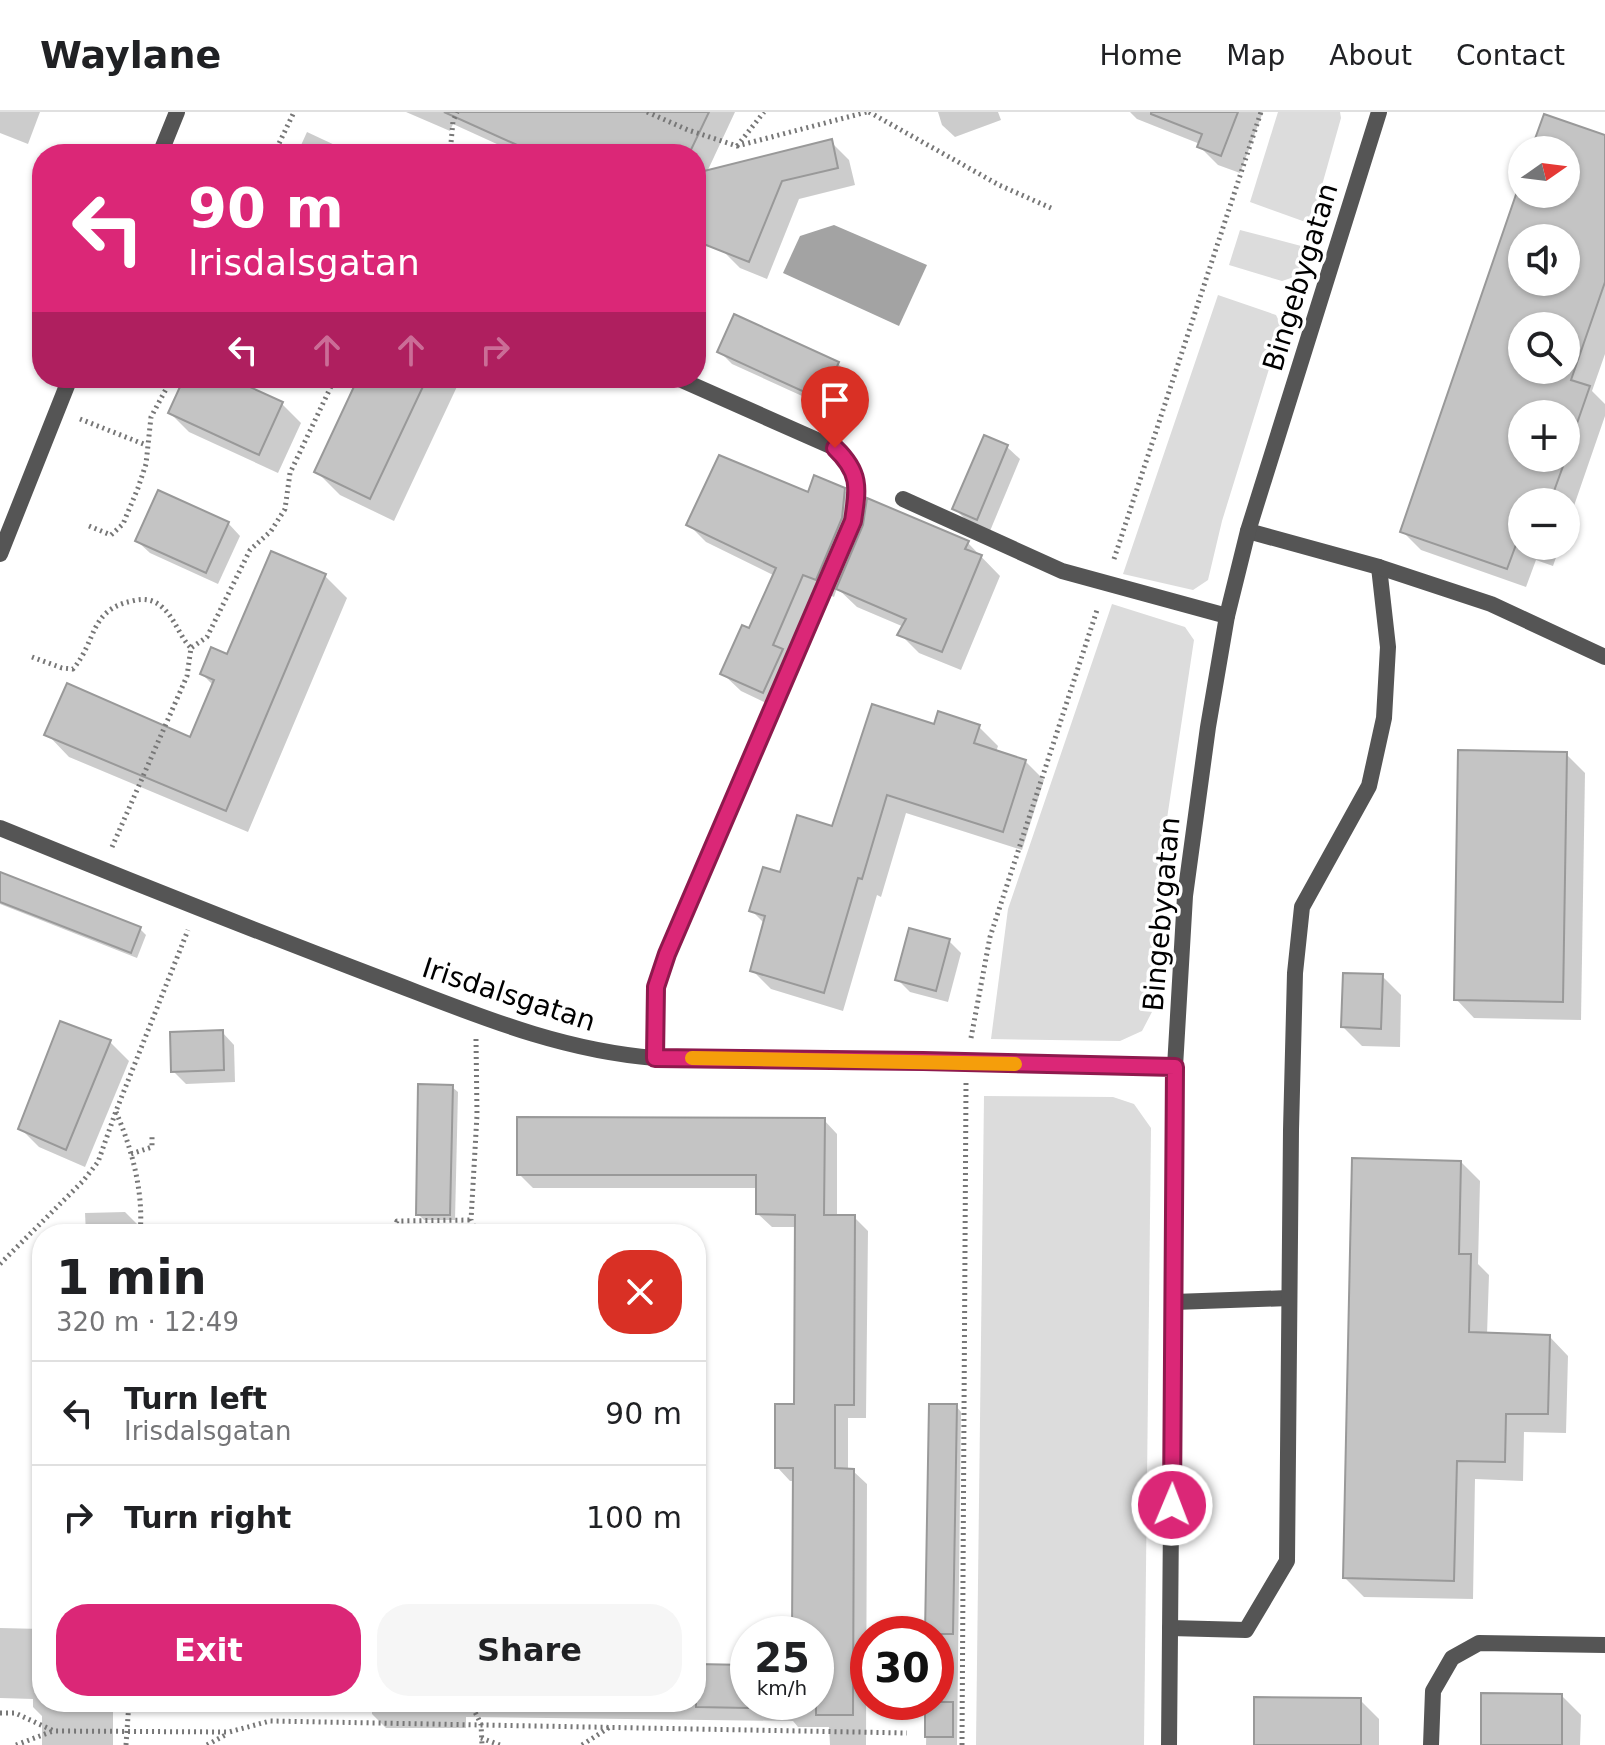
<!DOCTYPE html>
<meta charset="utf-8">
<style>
:root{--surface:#fff;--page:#f6f6f6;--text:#202124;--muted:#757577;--line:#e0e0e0;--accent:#db2777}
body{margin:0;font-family:"DejaVu Sans",sans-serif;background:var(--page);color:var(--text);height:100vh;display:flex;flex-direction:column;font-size:30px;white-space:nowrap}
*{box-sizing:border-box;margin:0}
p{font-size:26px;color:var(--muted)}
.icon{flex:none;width:44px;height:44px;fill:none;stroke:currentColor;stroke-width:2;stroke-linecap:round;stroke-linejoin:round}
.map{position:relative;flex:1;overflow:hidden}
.panel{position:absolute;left:32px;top:1112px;width:674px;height:488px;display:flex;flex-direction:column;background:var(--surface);border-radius:32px;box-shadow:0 2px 6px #0004}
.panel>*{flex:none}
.guide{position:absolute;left:32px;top:32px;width:674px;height:244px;border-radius:32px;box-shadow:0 2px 6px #0004;background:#db2777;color:#fff;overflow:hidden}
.needle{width:52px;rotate:76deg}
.fabs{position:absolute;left:1508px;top:24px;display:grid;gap:16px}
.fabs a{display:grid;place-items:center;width:72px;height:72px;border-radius:50%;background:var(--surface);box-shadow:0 2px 6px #0004;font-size:40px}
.speed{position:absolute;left:730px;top:1504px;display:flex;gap:16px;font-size:40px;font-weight:700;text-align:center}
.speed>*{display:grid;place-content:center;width:104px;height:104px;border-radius:50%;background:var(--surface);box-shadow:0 2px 6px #0004;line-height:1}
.speed small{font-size:20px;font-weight:400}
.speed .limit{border:12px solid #d22;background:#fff;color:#111}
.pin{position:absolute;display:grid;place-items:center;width:68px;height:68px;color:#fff;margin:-82px -34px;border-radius:50% 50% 50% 0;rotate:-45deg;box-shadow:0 0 8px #0007}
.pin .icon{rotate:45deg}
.me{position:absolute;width:88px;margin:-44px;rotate:1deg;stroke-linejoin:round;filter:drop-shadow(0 0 6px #0008)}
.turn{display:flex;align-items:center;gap:28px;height:168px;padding:0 24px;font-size:36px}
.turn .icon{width:104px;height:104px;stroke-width:2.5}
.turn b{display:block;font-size:56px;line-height:68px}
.lanes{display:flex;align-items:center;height:76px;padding:0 24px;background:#0003;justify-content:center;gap:40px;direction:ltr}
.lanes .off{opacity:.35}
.round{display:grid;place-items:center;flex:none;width:84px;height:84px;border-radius:32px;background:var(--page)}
.summary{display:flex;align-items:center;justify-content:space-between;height:136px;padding:0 24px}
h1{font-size:48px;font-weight:700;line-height:60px}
.primary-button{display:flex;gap:16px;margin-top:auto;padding:16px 24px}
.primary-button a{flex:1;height:92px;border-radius:32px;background:var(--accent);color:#fff;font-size:32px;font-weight:700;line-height:92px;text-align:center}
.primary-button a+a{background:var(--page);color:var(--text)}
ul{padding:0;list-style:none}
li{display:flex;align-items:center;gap:24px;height:104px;padding:0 24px;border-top:2px solid var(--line)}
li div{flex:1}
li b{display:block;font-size:30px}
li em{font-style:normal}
header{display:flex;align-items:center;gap:48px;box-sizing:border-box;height:112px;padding:0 40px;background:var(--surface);border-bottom:2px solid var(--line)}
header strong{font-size:38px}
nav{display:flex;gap:44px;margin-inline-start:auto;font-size:28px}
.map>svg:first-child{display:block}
.green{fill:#dcdcdc}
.water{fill:#a3a3a3}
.shadow{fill:#0003;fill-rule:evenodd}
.building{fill:#c4c4c4;stroke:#999;stroke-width:2;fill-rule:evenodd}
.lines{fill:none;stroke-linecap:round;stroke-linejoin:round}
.path{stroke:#777;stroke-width:5;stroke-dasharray:2 4;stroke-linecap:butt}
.service{stroke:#555;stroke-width:16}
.minor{stroke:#555;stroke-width:16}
.route-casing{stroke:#8e194d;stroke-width:20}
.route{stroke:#db2777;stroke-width:14}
.slow{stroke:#f59e0b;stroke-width:14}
.labels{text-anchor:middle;stroke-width:7;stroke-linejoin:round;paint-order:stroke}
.street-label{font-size:28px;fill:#000;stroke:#fff}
</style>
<header>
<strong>Waylane</strong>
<nav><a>Home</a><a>Map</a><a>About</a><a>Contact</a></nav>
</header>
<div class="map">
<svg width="1605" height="1633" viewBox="0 0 1605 1633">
<rect width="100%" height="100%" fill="#fff"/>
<g class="green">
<polygon points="1278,0 1340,0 1341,6 1311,112 1250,90"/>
<polygon points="1240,118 1305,135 1297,164 1282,169 1229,153"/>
<polygon points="1218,183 1276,203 1282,215 1222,409 1208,468 1193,478 1123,462"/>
<polygon points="1112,492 1185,515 1194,528 1163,733 1153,898 1142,919 1120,929 991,927 1008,797"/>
<polygon points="984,984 1113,985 1134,992 1151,1016 1144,1633 976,1633"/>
</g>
<polygon class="water" points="834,113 927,153 899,214 783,161 800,124"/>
<g class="shadow">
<polygon points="0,0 40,0 28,32 0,21"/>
<polygon points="406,0 735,0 707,60 831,30 849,48 855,73 799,87 767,167 740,156 722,138 696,123 696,42 519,42 453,12 450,19"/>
<polygon points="938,0 998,0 1001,8 955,25 942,13"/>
<polygon points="1130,0 1263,0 1240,61 1218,53 1199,34 1200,32 1137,7"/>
<polygon points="307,20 354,42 297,42"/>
<path d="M1605,25V242L1592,279L1605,292V304L1566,417V390H1522V434H1560L1553,454L1536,448L1526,475L1421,438L1402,419L1522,71V82H1566V38H1533ZM1522,126H1566V170H1522ZM1522,214H1566V258H1522ZM1522,302H1566V346H1522Z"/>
<polygon points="719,239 838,252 851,264 835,299 732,252"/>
<polygon points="186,266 225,266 282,292 301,311 278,361 189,320 170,301"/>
<polygon points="360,266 461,266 394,409 340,383 316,359"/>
<polygon points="1007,335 1020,347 990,419 967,409 955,397"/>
<polygon points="844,378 862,396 859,425 967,430 1000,464 961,558 919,541 900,522 904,515 857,495 837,476 834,485 821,479 792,548 800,557 781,598 741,579 723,562 750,518 775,464 706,430 688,412 810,383"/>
<polygon points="228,411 240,424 218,472 150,441 137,429"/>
<polygon points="325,464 347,486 248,720 69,645 47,622 191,628 214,574 202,562 228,544"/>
<polygon points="935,614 979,615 998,634 996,640 1025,649 1044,668 1022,738 906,701 881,785 877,783 843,899 771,877 752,858 765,812 752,799 781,763 834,716"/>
<polygon points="1566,642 1585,661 1581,908 1474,906 1456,887"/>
<polygon points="0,762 140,817 146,823 137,846 0,792"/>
<polygon points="949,829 961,841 948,890 910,880 897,867"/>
<polygon points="1382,864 1401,883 1400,935 1362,934 1343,915"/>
<polygon points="222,920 234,933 235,970 186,972 173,959"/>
<polygon points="110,930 129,949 85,1055 39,1035 20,1016"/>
<polygon points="452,975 458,980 455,1108 424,1108 418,1102"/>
<polygon points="824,1008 837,1022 837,1105 854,1105 868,1119 866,1306 848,1306 848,1359 853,1359 867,1372 866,1633 830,1633 829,1615 798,1615 793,1609 466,1605 466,1616 386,1616 372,1602 372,1592 302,1591 696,1590 696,1554 748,1555 748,1590 816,1590 816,1522 794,1522 795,1369 790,1369 777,1355 796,1294 797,1115 772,1115 758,1102 758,1076 533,1076 519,1062"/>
<polygon points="1461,1050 1480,1069 1478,1152 1489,1163 1487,1223 1549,1224 1568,1244 1566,1321 1524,1320 1523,1369 1475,1367 1473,1487 1364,1485 1345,1466"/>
<polygon points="125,1100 138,1113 138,1122 86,1122 85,1101"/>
<polygon points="32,1287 42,1287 42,1357 32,1347"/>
<polygon points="956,1294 961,1300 957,1633 926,1633 927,1590 936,1590 936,1522 928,1522"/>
<polygon points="0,1516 42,1517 42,1590 113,1590 113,1633 42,1633 42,1604 33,1595 33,1587 0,1586"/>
<polygon points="1562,1584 1581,1603 1580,1633 1483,1633"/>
<polygon points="1360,1588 1379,1607 1379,1633 1256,1633"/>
<polygon points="162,1590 209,1590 209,1598 170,1598"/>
</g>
<g class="building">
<polygon points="444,0 709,0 689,42 537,42"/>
<polygon points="1151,0 1238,0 1221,44 1197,35 1202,22 1151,2"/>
<path d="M1544,2L1605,23V170L1571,268L1590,274L1566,343V302H1522V346H1566L1550,390H1522V432L1517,430L1507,457L1400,420L1522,65V82H1566V38H1531ZM1522,126H1566V170H1522ZM1522,214H1566V258H1522Z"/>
<polygon points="832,27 838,56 782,69 749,150 696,129 696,61"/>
<polygon points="734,202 839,250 822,288 717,240"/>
<polygon points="184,266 230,266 283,290 259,343 168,301"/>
<polygon points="358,266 427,266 370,387 314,360"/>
<polygon points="984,323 1008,333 977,408 952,397"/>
<polygon points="719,343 808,380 814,363 845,376 842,406 816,468 803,463 773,533 783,537 763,581 720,562 742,513 749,516 776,456 686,413"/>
<polygon points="158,378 229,410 206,461 135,429"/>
<polygon points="867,386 969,429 965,437 982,443 942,540 897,523 906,507 836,477 863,413"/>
<polygon points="271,439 326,462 226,699 44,623 67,571 190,625 214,568 200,562 211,535 227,542"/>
<polygon points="872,592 934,612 938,599 980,613 974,631 1026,648 1003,720 887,683 862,767 858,766 824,881 750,859 765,804 749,799 763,755 780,760 797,703 832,714"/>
<polygon points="1458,638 1567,640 1563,890 1454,888"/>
<polygon points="0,760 141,815 131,841 0,790"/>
<polygon points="909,816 950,827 936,879 895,868"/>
<polygon points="1343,861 1383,862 1381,917 1341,915"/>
<polygon points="60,909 111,928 66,1038 18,1017"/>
<polygon points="223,918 224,958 171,960 170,920"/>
<polygon points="418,972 453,973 450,1103 416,1103"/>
<polygon points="517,1005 825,1006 824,1103 855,1103 854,1293 835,1293 835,1356 854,1357 853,1603 816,1603 816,1522 792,1522 793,1356 775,1356 775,1292 794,1292 795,1103 756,1102 756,1063 517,1063"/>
<polygon points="1352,1046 1461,1049 1459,1142 1471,1142 1469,1220 1550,1223 1548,1302 1506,1302 1505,1350 1457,1349 1454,1469 1343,1466"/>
<polygon points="929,1292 957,1292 953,1522 925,1522"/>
<polygon points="696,1552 748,1553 748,1596 696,1595"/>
<polygon points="1481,1581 1562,1582 1562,1633 1481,1633"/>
<polygon points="1254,1585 1361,1586 1361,1633 1254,1633"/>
<rect x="925" y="1590" width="28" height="35"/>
</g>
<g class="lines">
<g class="path">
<polyline points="647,0 688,18 737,34 867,0"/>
<polyline points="869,0 999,73 1051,96"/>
<polyline points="737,34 764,0"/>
<polyline points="274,42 294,0"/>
<polyline points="450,42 453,9 457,0"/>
<polyline points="80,307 146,333"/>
<polyline points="89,414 111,423 123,412 138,376 146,352 151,305 172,266"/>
<polyline points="1114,447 1261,0"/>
<path d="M32,545L62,556L73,557C97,529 89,498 132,489C143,486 153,487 162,495C175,506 179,524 191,536"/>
<polyline points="112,735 187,564 191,536 207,525 250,438 271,419 285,397 290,361 335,266"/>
<polyline points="971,926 990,825 1098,495"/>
<polyline points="476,927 477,1003 471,1108 477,1122"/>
<path d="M116,1000C132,1037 144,1081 140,1122"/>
<polyline points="131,1042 152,1035 152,1022"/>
<polyline points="393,1122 397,1109 471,1108"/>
<polyline points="0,1152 83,1069 98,1050 116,999 188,818"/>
<polyline points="470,1590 481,1612 482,1633"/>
<polyline points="0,1601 15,1601 54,1619 229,1620 270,1609 907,1621"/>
<polyline points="481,1626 500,1633"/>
<polyline points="16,1633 53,1619"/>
<polyline points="126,1633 129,1590"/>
<polyline points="207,1633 227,1622"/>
<polyline points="582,1633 610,1615"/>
<polyline points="962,1633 966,971"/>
</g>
<g class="service">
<polyline points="903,387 1062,459 1227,504"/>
<path d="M655,946L656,875L667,842L853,409C858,376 861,361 835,336L677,266"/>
<polyline points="1174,1190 1289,1186"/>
<polyline points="1170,1516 1246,1518 1287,1449 1291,1018 1295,861 1302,795 1369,674 1384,606 1388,535 1379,455"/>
<polyline points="1431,1633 1433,1579 1452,1546 1479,1531 1605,1533"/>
</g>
<g class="minor">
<polyline points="160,42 177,0"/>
<polyline points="1248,419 1379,455 1491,492 1605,545"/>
<polyline points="0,442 70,266"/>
<path d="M0,716C125,767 251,817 377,865C470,900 555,938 655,946L923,949L1175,955"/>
<polyline points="1169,1633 1175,955 1185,784 1208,615 1227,504 1248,419 1379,0"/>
</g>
</g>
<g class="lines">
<defs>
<path id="route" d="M835,336C861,361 858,376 853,409L667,842L656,875L655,946L923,949L1175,955L1172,1393"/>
</defs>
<use href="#route" class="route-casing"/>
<use href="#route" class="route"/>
<polyline class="slow" points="692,946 1015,952"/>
</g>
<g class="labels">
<g class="street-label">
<text transform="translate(1300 165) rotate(-73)" y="10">Bingebygatan</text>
<text transform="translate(1161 802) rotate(-85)" y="10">Bingebygatan</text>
<text transform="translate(509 882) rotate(18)" y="10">Irisdalsgatan</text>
</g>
</g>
</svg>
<div class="fabs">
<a><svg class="needle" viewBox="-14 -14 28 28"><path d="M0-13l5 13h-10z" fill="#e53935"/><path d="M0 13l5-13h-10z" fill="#757577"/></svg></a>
<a><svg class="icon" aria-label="sound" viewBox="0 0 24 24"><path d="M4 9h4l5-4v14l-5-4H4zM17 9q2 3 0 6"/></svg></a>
<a><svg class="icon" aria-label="search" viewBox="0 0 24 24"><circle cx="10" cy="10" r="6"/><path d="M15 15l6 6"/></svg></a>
<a>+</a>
<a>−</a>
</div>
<div class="speed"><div>25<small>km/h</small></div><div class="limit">30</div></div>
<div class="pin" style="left:835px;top:336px;background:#d93025"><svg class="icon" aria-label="arrive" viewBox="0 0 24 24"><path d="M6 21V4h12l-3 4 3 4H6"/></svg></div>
<svg class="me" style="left:1172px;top:1393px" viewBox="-20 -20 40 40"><circle r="17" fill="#db2777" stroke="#fff" stroke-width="3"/><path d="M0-11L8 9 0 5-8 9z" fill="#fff"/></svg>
<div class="guide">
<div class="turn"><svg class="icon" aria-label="left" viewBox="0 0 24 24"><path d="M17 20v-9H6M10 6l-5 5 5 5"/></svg><div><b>90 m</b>Irisdalsgatan</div></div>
<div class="lanes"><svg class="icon" aria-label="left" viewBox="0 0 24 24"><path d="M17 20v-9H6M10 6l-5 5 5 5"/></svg><svg class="icon off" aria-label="ahead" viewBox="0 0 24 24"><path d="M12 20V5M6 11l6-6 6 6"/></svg><svg class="icon off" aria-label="ahead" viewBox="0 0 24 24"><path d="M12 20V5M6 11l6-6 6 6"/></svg><svg class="icon off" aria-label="right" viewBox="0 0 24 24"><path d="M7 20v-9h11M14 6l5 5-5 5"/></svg></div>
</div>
<section class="panel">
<div class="summary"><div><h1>1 min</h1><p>320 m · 12:49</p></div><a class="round" style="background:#d93025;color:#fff"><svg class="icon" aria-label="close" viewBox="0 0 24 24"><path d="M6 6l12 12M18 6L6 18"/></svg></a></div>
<ul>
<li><svg class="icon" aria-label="left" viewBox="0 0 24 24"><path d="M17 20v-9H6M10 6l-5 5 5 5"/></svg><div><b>Turn left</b><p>Irisdalsgatan</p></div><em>90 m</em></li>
<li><svg class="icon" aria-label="right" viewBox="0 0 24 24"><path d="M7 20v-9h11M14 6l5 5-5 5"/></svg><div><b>Turn right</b></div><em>100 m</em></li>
</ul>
<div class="primary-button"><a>Exit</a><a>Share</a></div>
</section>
</div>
